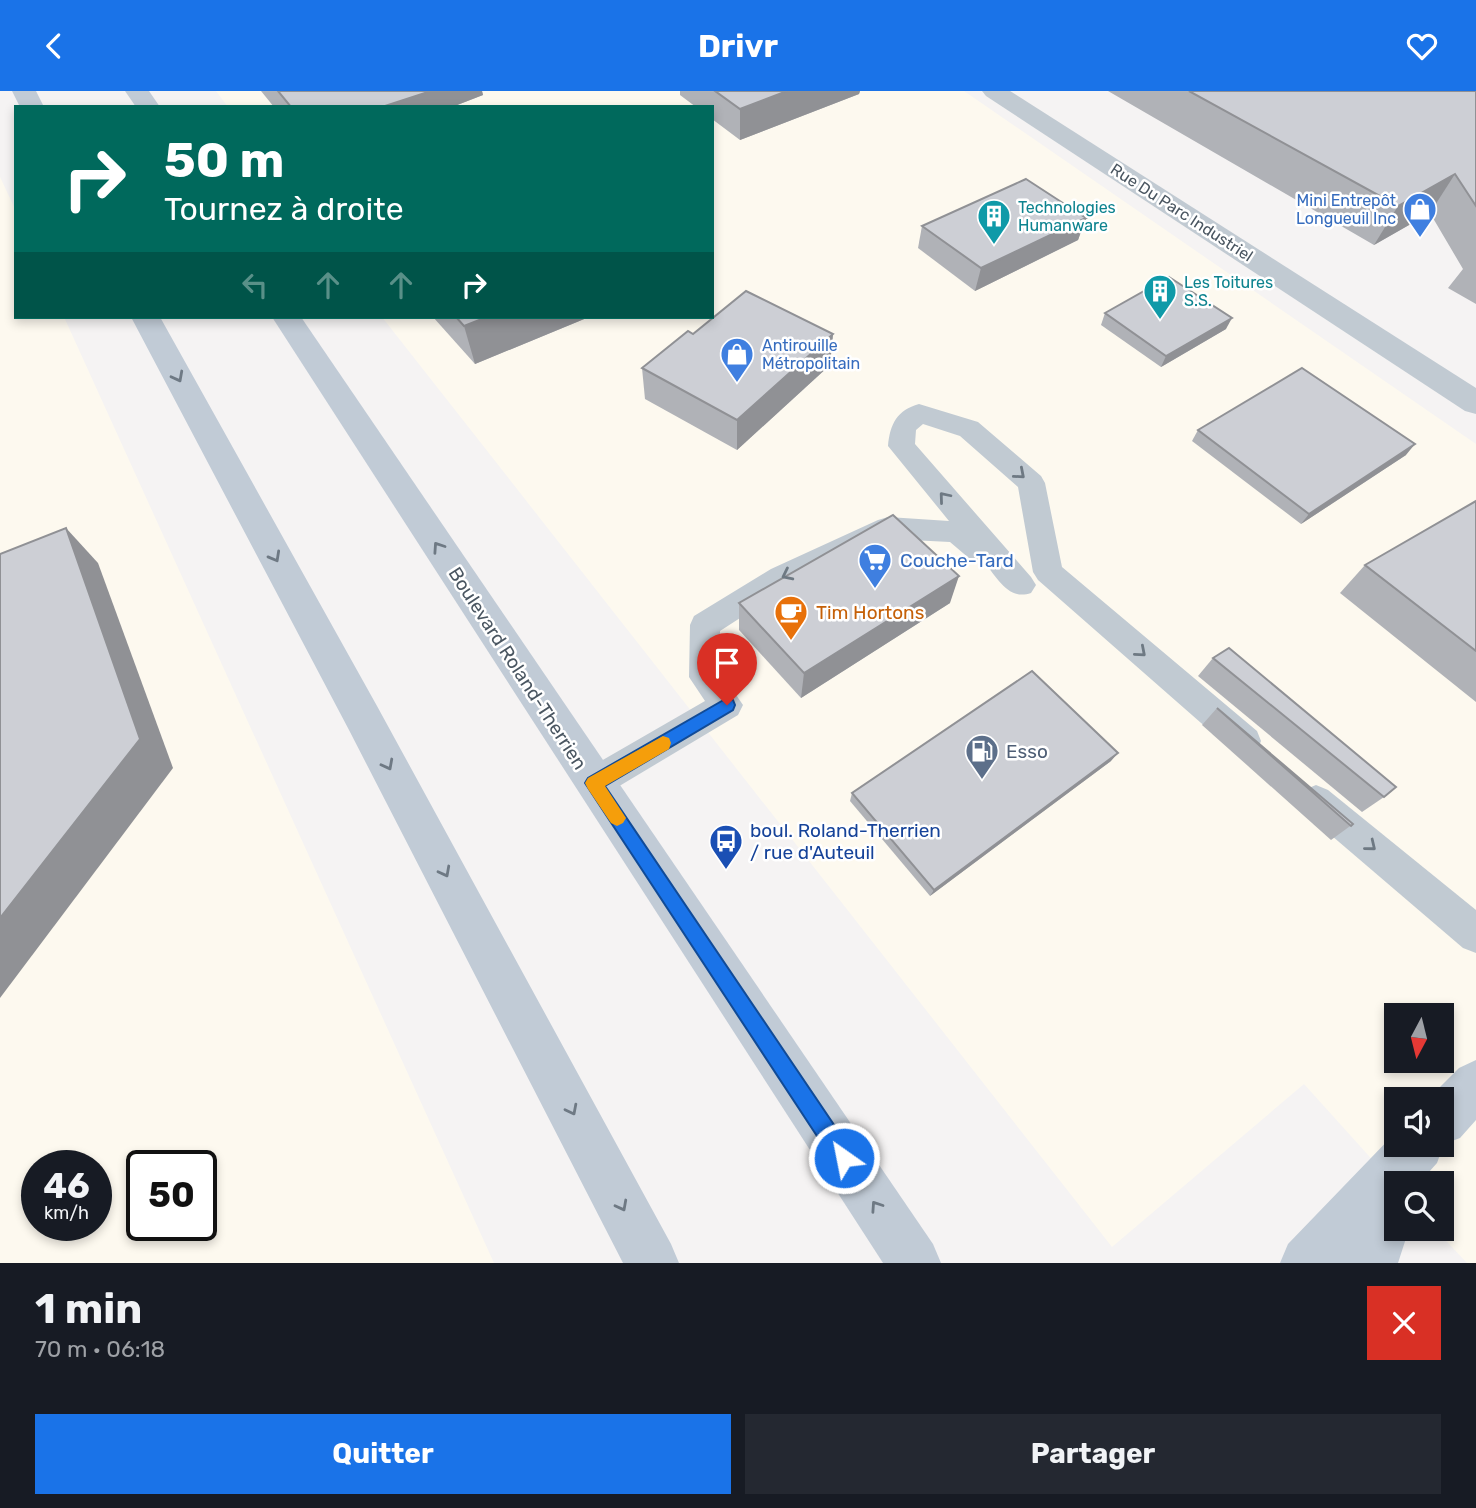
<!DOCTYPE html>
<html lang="fr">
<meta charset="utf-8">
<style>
:root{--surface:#171b24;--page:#242831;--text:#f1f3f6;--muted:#9ea1a6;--accent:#1a73e8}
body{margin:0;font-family:Rubik,sans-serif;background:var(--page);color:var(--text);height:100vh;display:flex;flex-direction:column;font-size:26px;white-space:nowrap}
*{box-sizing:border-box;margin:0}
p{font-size:23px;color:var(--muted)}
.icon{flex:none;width:38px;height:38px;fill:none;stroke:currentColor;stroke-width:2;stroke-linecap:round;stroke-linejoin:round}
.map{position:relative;height:1172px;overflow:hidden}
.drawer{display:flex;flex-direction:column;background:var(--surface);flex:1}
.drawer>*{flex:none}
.hud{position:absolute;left:14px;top:14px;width:700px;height:214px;border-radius:0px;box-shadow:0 4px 10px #0003;background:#00695c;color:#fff;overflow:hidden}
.needle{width:46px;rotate:187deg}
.controls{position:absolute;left:1384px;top:912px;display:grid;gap:14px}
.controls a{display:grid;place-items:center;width:70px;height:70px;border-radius:0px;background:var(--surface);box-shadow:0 4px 10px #0003;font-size:35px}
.speed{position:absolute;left:21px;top:1059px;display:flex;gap:14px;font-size:35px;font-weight:700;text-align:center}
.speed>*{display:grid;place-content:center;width:91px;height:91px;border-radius:50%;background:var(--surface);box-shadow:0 4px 10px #0003;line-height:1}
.speed small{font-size:18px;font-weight:400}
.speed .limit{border:4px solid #111;border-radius:10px;background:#fff;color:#111}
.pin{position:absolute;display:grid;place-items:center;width:60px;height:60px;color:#fff;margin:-72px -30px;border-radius:50% 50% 50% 0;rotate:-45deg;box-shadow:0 0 7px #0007}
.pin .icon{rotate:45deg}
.me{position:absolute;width:77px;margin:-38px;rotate:327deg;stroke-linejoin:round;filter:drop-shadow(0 0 5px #0008)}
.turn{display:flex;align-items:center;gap:24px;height:147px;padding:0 35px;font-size:32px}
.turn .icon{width:91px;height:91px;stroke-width:2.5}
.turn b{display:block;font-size:49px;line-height:60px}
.lanes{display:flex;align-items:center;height:66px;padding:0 35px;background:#0003;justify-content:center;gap:35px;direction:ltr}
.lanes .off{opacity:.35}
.round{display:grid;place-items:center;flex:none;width:74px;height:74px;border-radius:0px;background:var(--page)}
.overview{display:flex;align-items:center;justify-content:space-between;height:119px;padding:0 35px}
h1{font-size:42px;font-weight:700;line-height:52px}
.button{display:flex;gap:14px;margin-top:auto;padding:14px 35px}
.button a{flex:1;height:80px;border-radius:0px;background:var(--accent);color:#fff;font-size:28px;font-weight:700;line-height:80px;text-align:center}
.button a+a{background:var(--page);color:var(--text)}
header{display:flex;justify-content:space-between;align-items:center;height:91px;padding:0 35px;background:var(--accent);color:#fff;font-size:32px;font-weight:700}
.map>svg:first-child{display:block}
.commercial{fill:#fdf9ef;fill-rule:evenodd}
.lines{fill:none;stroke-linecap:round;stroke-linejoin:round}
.lane{fill:#c1cad2;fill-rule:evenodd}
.street{fill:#c1cad2;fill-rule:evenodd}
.secondary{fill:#c1cbd6;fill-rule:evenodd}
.wall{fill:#b0b2b7}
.shaded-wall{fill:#909195}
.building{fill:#cdcfd5;stroke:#909195;stroke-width:2}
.oneway{stroke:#6e7984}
.oneway2{stroke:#6e7983}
.route{fill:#1a73e8;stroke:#114b97;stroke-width:2}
.slow{fill:#f59e0b}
.labels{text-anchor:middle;stroke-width:5;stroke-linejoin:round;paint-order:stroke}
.far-shop-label{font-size:16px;fill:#366cbe;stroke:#fff;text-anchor:end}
.far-culture-label{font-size:16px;fill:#0d838f;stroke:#fff;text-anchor:start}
.far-street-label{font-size:16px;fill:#4a5661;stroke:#fff}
.shop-label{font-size:19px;fill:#366cbe;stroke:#fff;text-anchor:start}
.food-label{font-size:19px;fill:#c56008;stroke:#fff;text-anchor:start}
.street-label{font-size:19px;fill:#4a5661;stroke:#fff}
.service-label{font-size:19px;fill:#4e5e75;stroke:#fff;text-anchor:start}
.transit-label{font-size:19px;fill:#164399;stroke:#fff;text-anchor:start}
</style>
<header><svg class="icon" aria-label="back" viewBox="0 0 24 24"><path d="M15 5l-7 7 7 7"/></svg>Drivr<svg class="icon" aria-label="heart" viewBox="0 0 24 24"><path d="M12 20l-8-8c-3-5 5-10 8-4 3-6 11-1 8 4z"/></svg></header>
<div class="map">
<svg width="1476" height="1172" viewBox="0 0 1476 1172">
<rect width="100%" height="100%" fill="#f5f3f3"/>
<g class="commercial">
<path d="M216,0H964L1476,353V1172H1467L1435,1138H1442V1092H1396V1095L1304,993L1112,1156L382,226H712V16H228ZM1396,924H1442V970H1396ZM1396,1008H1442V1054H1396Z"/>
<path d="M0,86L16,120V226H64L494,1172H0ZM37,1074H96V1134H37ZM142,1074H201V1134H142Z"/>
</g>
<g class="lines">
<g class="lane">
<path d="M919,313L978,331L1041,385L1045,392L1062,476L1257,640L1261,650L1257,660L1245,665L1233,660L1038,489L1033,481L1018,396L960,345L923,333L916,339L915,353L1031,486L1036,494L1031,502C1008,510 997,486 983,470L970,468L950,451L891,448L791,494L720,540L721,582L743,614L738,624L606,703L594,707L582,703L577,692L582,681L705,610L689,586L690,534L694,525L771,478L878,429L888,426L949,430L888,355C890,333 897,319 919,313Z"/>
<polygon points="1316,694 1328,699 1476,819 1476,862 1463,857 1304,721 1299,710 1304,699"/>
</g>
<polygon class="street" points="982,0 1010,0 1476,297 1476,323 1465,320 986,5"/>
<g class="secondary">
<polygon points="12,0 36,0 44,16 20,16"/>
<polygon points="125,0 149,0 160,16 136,16"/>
<polygon points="131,226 160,226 377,615 671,1153 679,1172 623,1172 349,639"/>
<polygon points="272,226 301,226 933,1153 941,1172 883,1172"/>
<polygon points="1476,969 1476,1029 1460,1047 1444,1053 1437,1072 1419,1092 1396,1092 1396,1138 1409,1138 1398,1172 1280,1172 1288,1153 1396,1041 1396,1054 1442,1054 1442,1008 1428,1008 1459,977"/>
</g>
</g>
<g class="wall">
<polygon points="261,0 482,0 483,4 452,16 274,16"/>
<polygon points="680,0 860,0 859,3 740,49 712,28 712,16 696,16 680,4"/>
<polygon points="1108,0 1476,0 1476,213 1448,197 1463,178 1430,122 1374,154"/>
<polygon points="1086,127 1078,149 975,200 918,157 922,135"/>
<polygon points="1105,222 1226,238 1161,276 1101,234"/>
<polygon points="433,226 589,226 475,273"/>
<polygon points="693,243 833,243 830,274 737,359 645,308 642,277"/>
<polygon points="1198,339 1406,364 1301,433 1192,350"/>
<polygon points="1476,410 1476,611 1340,502 1365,474"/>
<polygon points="739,512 950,512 801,607 739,539"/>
<polygon points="1213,567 1384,706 1362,721 1198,585"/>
<polygon points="1217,617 1353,733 1331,749 1202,634"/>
<polygon points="1111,670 930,805 850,710 852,702"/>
</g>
<g class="shaded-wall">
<polygon points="431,0 482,0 483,4 452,16 382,16"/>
<polygon points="787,0 860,0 859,3 740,49 740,18"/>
<polygon points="1455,83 1430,122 1374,154 1398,115"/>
<polygon points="1086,127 1078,149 975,200 981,177"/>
<polygon points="487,226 589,226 475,273 464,235"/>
<polygon points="1232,227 1226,238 1161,276 1166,265"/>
<polygon points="833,243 830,274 737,359 737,329"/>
<polygon points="1415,353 1406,364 1301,433 1309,423"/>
<polygon points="66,437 98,472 173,677 0,907 0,827"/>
<polygon points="959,485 950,512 801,607 804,582"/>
<polygon points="1118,662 1111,670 930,805 934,799"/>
</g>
<g class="building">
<polygon points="278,0 431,0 382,16 291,16"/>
<polygon points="715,0 787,0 740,18"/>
<polygon points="1189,0 1476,0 1476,115 1455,83 1398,115"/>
<polygon points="1026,88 1086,127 981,177 922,135"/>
<polygon points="1169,186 1232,227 1166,265 1105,222"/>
<polygon points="746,200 833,243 737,329 642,277 688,240 693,243"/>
<polygon points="456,226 487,226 464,235"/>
<polygon points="1302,277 1415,353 1309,423 1198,339"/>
<polygon points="1476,410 1476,560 1365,474"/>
<polygon points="893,424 959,485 804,582 739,512"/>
<polygon points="66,437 140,648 0,827 0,463"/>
<polygon points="1229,557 1396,696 1384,706 1213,567"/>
<polygon points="1032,580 1118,662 934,799 852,702"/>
<polygon points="1217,617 1353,733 1351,735"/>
</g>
<defs><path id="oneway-chevron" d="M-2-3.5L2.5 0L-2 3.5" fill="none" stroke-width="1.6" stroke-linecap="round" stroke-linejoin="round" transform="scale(1.75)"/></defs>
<g class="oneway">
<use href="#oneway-chevron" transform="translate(178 286) rotate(62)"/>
<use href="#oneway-chevron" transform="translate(438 456) rotate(-124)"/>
<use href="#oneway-chevron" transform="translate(275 466) rotate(61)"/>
<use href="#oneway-chevron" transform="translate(388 674) rotate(62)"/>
<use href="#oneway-chevron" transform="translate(445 781) rotate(62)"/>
<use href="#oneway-chevron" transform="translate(572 1019) rotate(63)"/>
<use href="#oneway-chevron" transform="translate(622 1115) rotate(62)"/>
<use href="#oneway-chevron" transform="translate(876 1115) rotate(-124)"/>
</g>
<g class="oneway2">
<use href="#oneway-chevron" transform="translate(1020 383) rotate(41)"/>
<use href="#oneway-chevron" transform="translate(944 406) rotate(-130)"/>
<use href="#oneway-chevron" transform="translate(787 484) rotate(154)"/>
<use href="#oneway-chevron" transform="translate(1141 561) rotate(41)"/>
<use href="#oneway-chevron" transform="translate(1371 755) rotate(39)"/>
</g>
<polygon class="route" points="727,607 733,609 735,614 733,619 605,695 851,1059 854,1067 851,1074 844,1077 836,1074 585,692 588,687"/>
<polygon class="slow" points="663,645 669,647 671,652 669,658 605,695 626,727 623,732 617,735 611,732 588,698 585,692 588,687"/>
<defs>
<symbol id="shop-pin" viewBox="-11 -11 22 30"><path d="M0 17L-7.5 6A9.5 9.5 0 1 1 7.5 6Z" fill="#3f7fe0" stroke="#fff"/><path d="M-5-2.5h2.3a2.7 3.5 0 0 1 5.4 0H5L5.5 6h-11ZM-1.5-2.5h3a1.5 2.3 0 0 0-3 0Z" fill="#fff"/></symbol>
<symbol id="building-pin" viewBox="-11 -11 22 30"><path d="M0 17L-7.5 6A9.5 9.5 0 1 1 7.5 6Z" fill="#0f9aa8" stroke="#fff"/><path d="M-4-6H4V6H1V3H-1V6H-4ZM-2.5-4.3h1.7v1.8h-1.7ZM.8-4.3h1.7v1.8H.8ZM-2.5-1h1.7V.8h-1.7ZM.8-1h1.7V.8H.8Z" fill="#fff"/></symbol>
<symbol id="supermarket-pin" viewBox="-11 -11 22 30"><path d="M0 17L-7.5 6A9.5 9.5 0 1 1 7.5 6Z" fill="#3f7fe0" stroke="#fff"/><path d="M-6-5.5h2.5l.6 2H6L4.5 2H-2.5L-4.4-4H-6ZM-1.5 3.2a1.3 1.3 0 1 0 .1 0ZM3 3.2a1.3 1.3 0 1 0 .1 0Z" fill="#fff"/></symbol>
<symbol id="cafe-pin" viewBox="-11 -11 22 30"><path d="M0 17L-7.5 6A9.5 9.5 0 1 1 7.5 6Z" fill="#e8710a" stroke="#fff"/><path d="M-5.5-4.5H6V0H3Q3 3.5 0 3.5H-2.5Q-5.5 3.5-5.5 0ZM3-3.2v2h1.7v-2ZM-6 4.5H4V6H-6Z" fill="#fff"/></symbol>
<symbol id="fuel-pin" viewBox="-11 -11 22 30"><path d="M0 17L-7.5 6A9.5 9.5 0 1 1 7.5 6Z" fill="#5c6f8a" stroke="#fff"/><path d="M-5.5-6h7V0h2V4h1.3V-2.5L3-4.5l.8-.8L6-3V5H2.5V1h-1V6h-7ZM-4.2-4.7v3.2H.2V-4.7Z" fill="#fff"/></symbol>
<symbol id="bus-pin" viewBox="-11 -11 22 30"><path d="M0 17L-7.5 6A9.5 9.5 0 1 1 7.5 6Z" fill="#1a4fb4" stroke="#fff"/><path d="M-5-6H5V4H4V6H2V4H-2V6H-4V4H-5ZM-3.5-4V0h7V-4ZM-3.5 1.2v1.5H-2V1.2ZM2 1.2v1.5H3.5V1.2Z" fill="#fff"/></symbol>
</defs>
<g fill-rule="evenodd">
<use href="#shop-pin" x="1401" y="99" width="38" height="52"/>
<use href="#building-pin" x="975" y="106" width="38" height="52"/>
<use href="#building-pin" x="1141" y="181" width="38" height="52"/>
<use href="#shop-pin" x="718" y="244" width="38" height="52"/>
<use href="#supermarket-pin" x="856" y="450" width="38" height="52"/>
<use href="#cafe-pin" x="772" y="502" width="38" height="52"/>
<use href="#fuel-pin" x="963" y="641" width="38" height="52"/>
<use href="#bus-pin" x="707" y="731" width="38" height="52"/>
</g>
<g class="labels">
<g class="far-shop-label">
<text x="1396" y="115">Mini Entrepôt<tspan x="1396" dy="18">Longueuil Inc</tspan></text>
<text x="762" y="260" text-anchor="start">Antirouille<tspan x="762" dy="18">Métropolitain</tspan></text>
</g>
<g class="far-culture-label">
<text x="1018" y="122">Technologies<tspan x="1018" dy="18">Humanware</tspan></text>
<text x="1184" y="197">Les Toitures<tspan x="1184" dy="18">S.S.</tspan></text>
</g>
<g class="far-street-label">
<text transform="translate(1182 121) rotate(33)" y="6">Rue Du Parc Industriel</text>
</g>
<g class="shop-label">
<text x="900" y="476">Couche-Tard</text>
</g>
<g class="food-label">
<text x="816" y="528">Tim Hortons</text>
</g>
<g class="street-label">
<text transform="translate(518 577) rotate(57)" y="7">Boulevard Roland-Therrien</text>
</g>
<g class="service-label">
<text x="1006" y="667">Esso</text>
</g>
<g class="transit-label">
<text x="750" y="746">boul. Roland-Therrien<tspan x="750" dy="22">/ rue d'Auteuil</tspan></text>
</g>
</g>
</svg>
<div class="controls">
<a><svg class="needle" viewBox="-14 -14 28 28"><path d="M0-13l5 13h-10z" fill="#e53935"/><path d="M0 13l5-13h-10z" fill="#9ea1a6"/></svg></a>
<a><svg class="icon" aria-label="sound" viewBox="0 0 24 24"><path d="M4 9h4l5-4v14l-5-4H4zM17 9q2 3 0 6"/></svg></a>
<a><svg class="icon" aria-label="search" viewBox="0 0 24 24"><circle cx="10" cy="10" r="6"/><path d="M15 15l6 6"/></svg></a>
</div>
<div class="speed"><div>46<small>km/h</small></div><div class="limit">50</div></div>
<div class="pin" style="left:727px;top:614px;background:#d93025"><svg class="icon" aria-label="arrive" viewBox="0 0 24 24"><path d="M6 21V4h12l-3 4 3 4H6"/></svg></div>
<svg class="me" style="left:844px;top:1067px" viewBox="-20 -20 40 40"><circle r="17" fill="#1a73e8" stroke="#fff" stroke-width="3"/><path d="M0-11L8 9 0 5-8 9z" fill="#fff"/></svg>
<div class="hud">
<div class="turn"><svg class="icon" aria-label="right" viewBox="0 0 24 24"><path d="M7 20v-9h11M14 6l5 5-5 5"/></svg><div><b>50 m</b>Tournez à droite</div></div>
<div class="lanes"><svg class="icon off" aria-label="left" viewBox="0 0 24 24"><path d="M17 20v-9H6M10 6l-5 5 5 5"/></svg><svg class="icon off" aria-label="ahead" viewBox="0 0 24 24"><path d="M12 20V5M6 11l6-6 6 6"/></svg><svg class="icon off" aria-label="ahead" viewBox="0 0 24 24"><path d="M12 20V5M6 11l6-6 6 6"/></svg><svg class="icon" aria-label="right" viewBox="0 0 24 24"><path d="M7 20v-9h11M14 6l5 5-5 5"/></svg></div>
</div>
</div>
<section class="drawer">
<div class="overview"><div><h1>1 min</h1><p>70 m · 06:18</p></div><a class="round" style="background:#d93025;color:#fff"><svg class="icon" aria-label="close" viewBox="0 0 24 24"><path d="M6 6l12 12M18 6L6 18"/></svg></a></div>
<div class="button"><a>Quitter</a><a>Partager</a></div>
</section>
